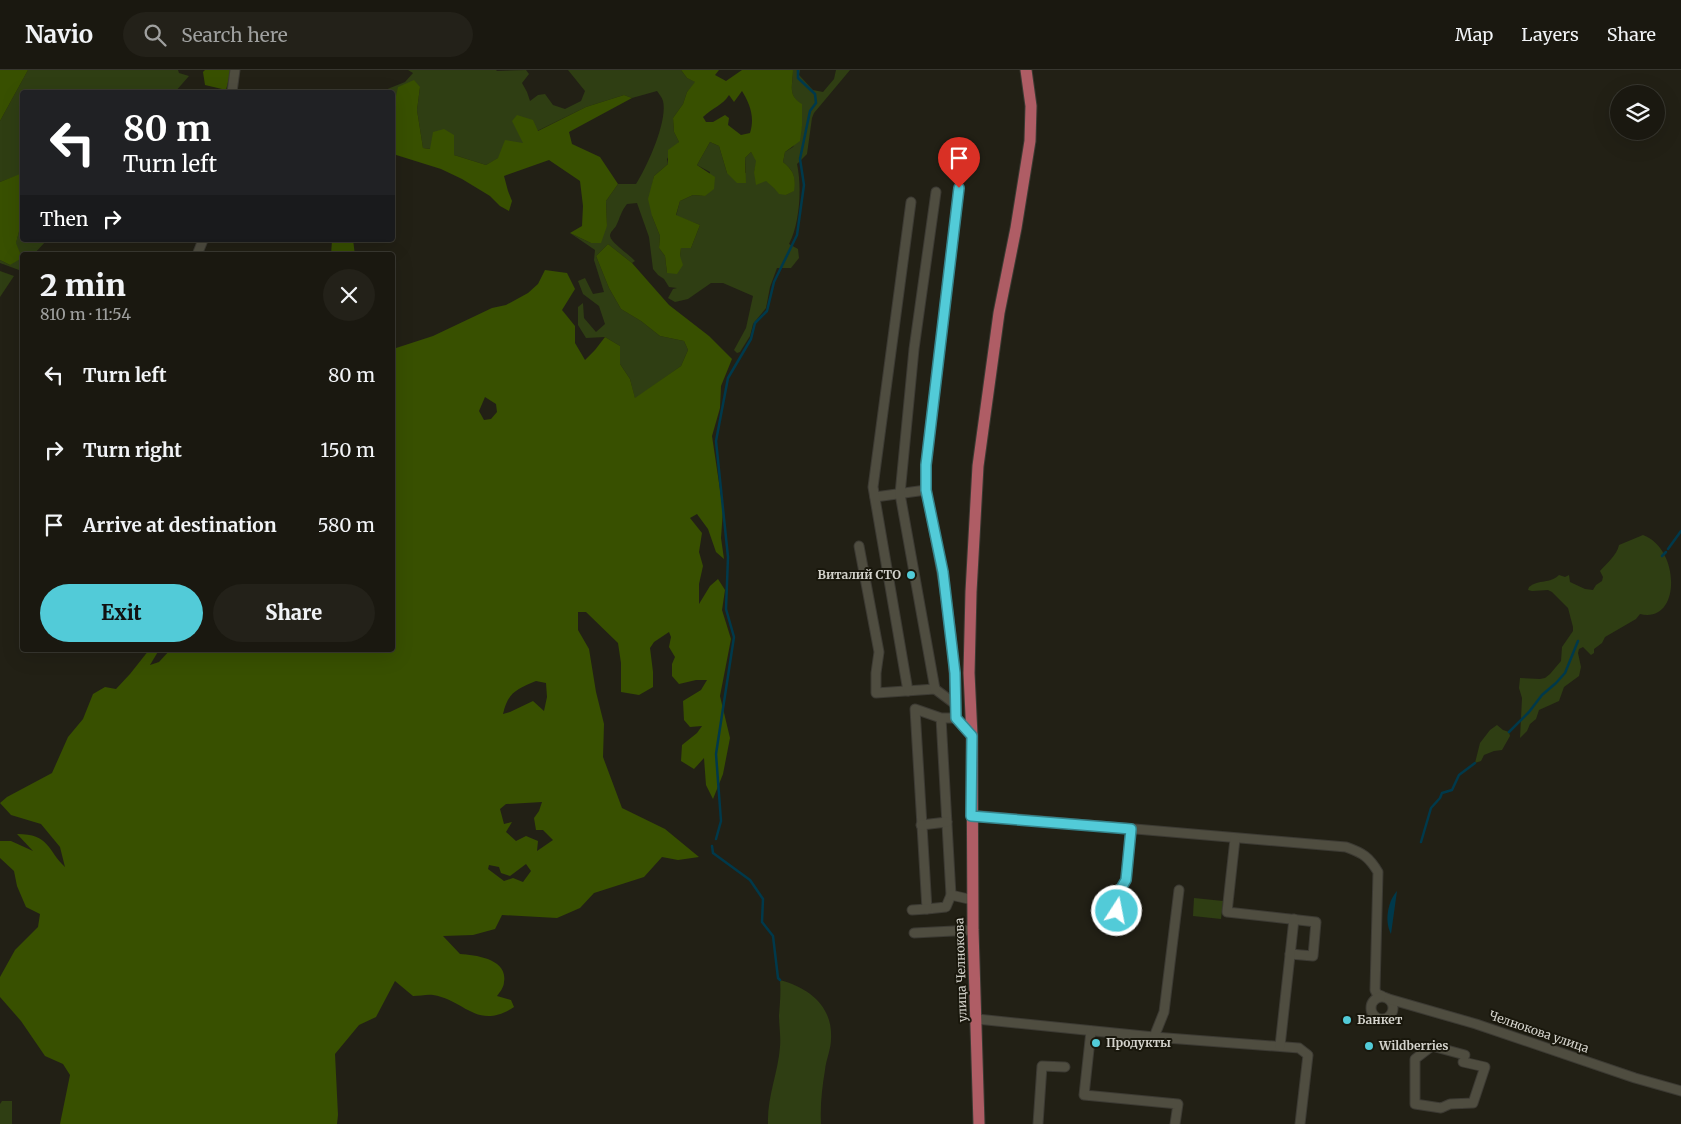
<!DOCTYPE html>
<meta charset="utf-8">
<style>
:root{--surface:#1a1810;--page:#232119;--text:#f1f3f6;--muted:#9fa09f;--line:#383730;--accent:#52cbd8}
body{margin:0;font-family:Merriweather,serif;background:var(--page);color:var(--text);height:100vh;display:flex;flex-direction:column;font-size:19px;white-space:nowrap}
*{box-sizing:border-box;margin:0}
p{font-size:16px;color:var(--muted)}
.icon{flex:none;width:28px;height:28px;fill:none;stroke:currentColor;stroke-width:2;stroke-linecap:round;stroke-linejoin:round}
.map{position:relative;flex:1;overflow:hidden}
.sheet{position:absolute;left:20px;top:182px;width:375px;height:400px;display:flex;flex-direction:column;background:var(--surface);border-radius:5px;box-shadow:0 5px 20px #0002,0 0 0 1px var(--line)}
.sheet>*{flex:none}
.top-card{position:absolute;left:20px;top:20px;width:375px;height:152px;border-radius:5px;box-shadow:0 5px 20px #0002,0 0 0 1px var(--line);background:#202124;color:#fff;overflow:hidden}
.buttons{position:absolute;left:1610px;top:15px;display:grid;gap:10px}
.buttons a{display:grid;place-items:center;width:55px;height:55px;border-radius:50%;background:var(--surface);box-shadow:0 5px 20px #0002,0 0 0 1px var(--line);font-size:25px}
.pin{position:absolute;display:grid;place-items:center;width:42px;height:42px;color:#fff;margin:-51px -21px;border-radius:50% 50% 50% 0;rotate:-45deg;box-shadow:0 0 5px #0007}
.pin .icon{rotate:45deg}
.me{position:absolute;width:55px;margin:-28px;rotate:11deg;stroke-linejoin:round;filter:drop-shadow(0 0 4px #0008)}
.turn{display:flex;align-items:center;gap:18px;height:105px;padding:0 20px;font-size:22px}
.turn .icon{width:65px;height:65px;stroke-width:2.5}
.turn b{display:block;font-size:35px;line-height:42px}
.then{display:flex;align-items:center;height:48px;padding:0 20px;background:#0003;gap:10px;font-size:19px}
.round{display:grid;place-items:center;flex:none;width:52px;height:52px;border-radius:26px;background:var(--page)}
.summary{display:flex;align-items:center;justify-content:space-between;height:85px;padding:0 20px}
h1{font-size:30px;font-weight:800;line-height:38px}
.action{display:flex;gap:10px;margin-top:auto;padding:10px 20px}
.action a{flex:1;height:58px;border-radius:30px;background:var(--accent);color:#111;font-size:20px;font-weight:800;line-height:58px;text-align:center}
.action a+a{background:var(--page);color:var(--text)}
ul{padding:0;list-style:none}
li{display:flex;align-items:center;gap:15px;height:75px;padding:0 20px}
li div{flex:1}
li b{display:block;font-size:19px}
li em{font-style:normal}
header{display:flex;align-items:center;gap:30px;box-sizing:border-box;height:70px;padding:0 25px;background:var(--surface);border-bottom:1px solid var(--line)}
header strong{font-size:24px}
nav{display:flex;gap:28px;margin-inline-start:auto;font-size:18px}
.search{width:350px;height:45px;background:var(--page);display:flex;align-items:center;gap:12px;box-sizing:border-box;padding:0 18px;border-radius:28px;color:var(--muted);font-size:19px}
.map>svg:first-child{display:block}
.green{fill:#2f3e13}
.forest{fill:#385000;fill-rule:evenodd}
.water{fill:#00394b}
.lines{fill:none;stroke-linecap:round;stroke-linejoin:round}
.stream{stroke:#00394b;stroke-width:2.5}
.minor-casing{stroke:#3c3a33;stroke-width:11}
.major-casing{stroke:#3c3a33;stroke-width:13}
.minor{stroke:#4f4d40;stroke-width:9}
.major{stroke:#af5d65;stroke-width:11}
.route-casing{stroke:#35848c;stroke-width:12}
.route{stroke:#52cbd8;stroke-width:9}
.poi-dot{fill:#52cbd8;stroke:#19170c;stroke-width:2}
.labels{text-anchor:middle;stroke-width:4;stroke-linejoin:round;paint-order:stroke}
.poi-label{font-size:12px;font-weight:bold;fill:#d4d3cc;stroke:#19170c;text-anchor:start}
.street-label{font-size:12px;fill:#d4d3cc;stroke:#19170c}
</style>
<header>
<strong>Navio</strong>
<div class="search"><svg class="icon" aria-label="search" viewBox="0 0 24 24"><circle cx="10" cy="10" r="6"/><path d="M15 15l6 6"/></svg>Search here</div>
<nav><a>Map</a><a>Layers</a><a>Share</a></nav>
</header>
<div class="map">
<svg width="1681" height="1054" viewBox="0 0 1681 1054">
<rect width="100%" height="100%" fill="#222015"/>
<g class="green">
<polygon points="28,0 178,0 179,3 189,6 175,22 22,22 22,104 0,112 0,51"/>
<path d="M408,0H497L496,1L526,0L529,4L522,13L527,22L530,31L538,25L545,24L553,35L565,39L581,31L585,21L568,0H681L687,8L696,12L687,22L683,34L673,48L674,62L679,72L667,89L668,94L654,106L652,116V146L660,166L659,178L665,186L667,203L680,186L681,178H691L700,155L676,146L680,131L693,125L705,126L710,102L697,95L710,72L719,76L727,103H746L745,88L751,82L757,91L754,102L786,125L793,121C796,107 794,101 783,92L785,82L793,77L802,56V35C787,25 793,15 793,0H800L799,5L813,20L823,22L834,9L836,0H850L814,43L812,48L807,84L797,94C802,116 800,153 789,174L798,179L799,188L791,198H777L770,217L766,238L753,254L750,266L740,282L737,283L734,280L746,258L753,226L723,213H711L688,229L675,232L668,228L673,219L677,218L669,217L664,209L658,205L653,199L649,167L637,133L627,134C621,141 620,148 616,156C614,159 610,162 610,166C611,173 629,184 635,191L632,193L608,174L596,186L609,218L621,239L641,251L660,266L684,271L688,280L681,296L635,329L630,309L620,294V276L605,267L586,268L578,255V237L583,233L584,248L596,262L605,254L599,236L583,224L578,211L585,208L593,224L604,222L594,190L595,180L570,163L591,173L607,156L606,131L618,114H636C647,97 668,51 663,31C662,27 659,24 657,21L632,28L624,25L586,37L537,61L524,74L486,95L454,85V65L431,79L423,78L417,40L420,17L393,40L392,22H380L405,12L413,3Z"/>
<polygon points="22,150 22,170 47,170 33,185 22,185 22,197 19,200 0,193 0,190 10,195"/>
<polygon points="0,201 14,206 0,227"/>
<path d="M1643,465C1681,479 1681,554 1640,544L1636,549L1605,567L1602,573L1594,579V583L1591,585L1583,577L1579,579L1578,583L1581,597L1579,606L1564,617L1559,631L1539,640L1536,649L1530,654L1527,661L1520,668L1522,628L1519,618L1520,608L1540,609L1545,608L1550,604L1561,591L1562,577L1573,561V557L1568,538L1552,522L1548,520L1532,521L1528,520L1529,517C1539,509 1550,514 1559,505L1565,507L1569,505L1570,512L1585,519L1593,520L1596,515L1602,511L1603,507L1600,501C1607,493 1617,485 1619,475Z"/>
<polygon points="1497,655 1503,660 1509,662 1510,666 1502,680 1494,681 1484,685 1481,691 1475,693 1480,673 1490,660"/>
<polygon points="1194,828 1223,831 1221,849 1193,846"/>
<path d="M780,910C809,918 833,936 831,969C831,979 826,990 825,1000C822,1018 820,1036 821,1054H768C767,1027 778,1003 780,977C781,966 779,956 779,945C780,933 781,922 780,910Z"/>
<polygon points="2,1031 12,1031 12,1054 0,1054 0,1034"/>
</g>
<g class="forest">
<polygon points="0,0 28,0 0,51"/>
<polygon points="205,0 231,0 226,20 205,15 203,2"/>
<path d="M681,0H719L715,5L726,11L742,0H793C793,15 787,25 802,34V56L800,71L785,82L783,92C794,101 796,107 794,121L786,125L779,124L774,118L766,111L756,115L754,102L756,91L751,82L745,88L746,113H737L727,103L719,76L710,72L697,95L715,107L714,119L705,126L693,125L680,131L676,145L700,155L691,178H681L680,186L683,195L677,204L667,203L665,186L659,178L660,166L652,146L648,129L654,106L668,94V80L679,72L674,62L673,48L683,34L687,22L695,12L687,8ZM742,21C750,34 755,47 750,63L741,65L728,55L729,48L725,45L713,52H706L703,47C712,38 723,35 729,25L734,32Z"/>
<polygon points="414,10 420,17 417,40 423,78 430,79 433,62 444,59 454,65 454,85 486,95 498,88 505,70 523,73 512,51 517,45 533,50 538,61 586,37 624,25 632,28 569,62 572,74 600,87 618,114 606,131 607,156 601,173 591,173 570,163 582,156 583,136 580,111 549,90 504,106 508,121 512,131 509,141 500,136 490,126 462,109 441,99 393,84 393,40 398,17"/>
<polygon points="20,104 22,104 22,150 16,173 22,188 10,195 0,190 0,112"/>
<polygon points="332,170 353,170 355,185 331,185"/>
<path d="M608,174L632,193L669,235L709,266L732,289L721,316L720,338L712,366L723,440L721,468L724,489L716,482L708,459L697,444L690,448L702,463L699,482L703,496L699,514V534L710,516L718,509L725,520L722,540L731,569L720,626L730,668L723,704L713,729L706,715L704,688L694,699L681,691L682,675L697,663L702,656L690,657L684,650L683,631L701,620L707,610H696L679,614L672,606V594L675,587L669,577L671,567L669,562L654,572L650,578L653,602V617L639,625L621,622V593L618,573L586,542H578V560L589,579L596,622L604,654L603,687L622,738L665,759L699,787L678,790L662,787L644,807L594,823L580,838L557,848L502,845L495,859L473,865L443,866L460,884C476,885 508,889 504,912C504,917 500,922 497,926L511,930L514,937C477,961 465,930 433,925C427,924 420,926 413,926L395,911L376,947L359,955L335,984L338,1045L337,1054H60L70,1005L63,994L45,986L21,951L0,927V907L15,880L38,857L40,844L26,837L17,816L14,801L0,788V771H11L33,781L17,764C50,764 47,780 65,797L60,777L41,754L11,745L0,733L7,727L52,703L68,667L83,649L93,624L105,617L116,619L130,604L149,580H159L150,595L159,592L170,580H392L393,279L433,266L492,238L506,235L528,223L538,214L545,200L567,203L575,219L562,240L575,256V273L585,290L595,280L605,267L620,276V294L630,309L635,328L681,296L688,280L684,271L660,266L641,251L621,239L609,218L596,186ZM485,327L496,334L497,342L491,349L484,350L479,341ZM536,611L546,613L547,627L544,641L533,631L510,642L503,644C508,622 517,619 536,611ZM542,732L539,741L534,748L536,760H543L553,770L537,781L538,771L526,766L516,771L506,762L512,752L504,754L500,739L506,734ZM526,794L531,801L523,812L513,808L504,811L488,799L489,795L499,797L501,803L510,806Z"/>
</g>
<path class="water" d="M1397,821L1391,864C1384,851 1388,831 1397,821Z"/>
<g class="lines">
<g class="stream">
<polyline points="1668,479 1681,461"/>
<polyline points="1662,486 1666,482"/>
<polyline points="1509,662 1529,642 1542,625 1556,613 1565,603 1578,571"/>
<polyline points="716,769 721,751 716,684 734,567 726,539 728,487 716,371 728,308 751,269 755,253 767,241 774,212 797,165 804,115 800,89 810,41 816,33 815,24 798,8 798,0"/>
<polyline points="1421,772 1431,738 1440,728 1442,723 1452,720 1459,705 1475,693"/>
<polyline points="712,776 713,783 750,810 763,829 762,852 773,866 778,908 780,910"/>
</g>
<defs>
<g id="minor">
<polyline points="232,22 235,0"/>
<polyline points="197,185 203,170"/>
<polyline points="926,420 926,395 959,118"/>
<path d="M875,427L926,420C940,490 955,562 955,634"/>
<polyline points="859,476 879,582 876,603 876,623 935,619 955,634 956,648 972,666"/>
<polyline points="935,619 900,424 914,279 936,122"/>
<polyline points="908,621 873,417 911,132"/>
<polyline points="941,648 951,825 946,837 927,839 915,639 941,648 956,648"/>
<path d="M971,745L1346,777C1363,783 1369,787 1378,802L1375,920L1377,924L1382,926"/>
<polyline points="921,755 947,752"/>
<polyline points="1235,769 1227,842 1316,852 1313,886 1290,884"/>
<polyline points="951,825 973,830"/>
<polyline points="912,840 927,839"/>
<polyline points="1117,841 1117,825 1126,810 1131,759"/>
<polyline points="914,863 973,860"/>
<circle cx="1382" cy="938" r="11"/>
<polyline points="1389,929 1476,954 1635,1008 1681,1021"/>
<polyline points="977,949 1154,967 1299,978 1308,985 1300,1054"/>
<polyline points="1091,961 1084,1025 1178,1034 1175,1054"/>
<polyline points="1154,967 1164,942 1179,820"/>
<polyline points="1280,976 1294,849"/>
<polyline points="1463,992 1485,997 1473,1033 1450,1034 1441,1038 1415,1034 1415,989 1432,976 1465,985"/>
<polyline points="1038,1054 1042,996 1065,997"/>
</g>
<polyline id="major" points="979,1054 973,860 972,666 969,603 971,522 978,396 999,243 1016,158 1030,71 1031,36 1026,0"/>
</defs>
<use href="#minor" class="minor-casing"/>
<use href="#major" class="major-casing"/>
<use href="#minor" class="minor"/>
<use href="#major" class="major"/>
</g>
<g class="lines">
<defs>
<polyline id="route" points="959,118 926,395 926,420 943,502 955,603 956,648 972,666 971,746 1131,759 1126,810 1117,825 1117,841"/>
</defs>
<use href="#route" class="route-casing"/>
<use href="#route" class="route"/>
</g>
<g class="poi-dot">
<circle cx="911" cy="505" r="5"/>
<circle cx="1347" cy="950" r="5"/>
<circle cx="1096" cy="973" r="5"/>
<circle cx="1369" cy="976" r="5"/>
</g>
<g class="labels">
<g class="poi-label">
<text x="901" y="509" text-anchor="end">Виталий СТО</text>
<text x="1357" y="954">Банкет</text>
<text x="1106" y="977">Продукты</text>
<text x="1379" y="980">Wildberries</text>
</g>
<g class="street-label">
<text transform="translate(961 900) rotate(-92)" y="4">улица Челнокова</text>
<text transform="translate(1539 962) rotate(19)" y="4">Челнокова улица</text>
</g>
</g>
</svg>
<div class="buttons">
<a><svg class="icon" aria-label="layers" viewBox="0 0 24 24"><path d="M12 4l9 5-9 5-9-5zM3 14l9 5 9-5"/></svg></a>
</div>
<div class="pin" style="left:959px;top:118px;background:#d93025"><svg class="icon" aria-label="arrive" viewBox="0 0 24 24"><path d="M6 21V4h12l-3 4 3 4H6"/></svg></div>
<svg class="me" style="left:1117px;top:841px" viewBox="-20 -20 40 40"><circle r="17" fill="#52cbd8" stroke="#fff" stroke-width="3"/><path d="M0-11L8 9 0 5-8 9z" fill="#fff"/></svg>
<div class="top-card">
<div class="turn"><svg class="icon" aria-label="left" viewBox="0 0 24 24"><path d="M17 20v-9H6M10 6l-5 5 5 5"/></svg><div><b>80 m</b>Turn left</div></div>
<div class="then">Then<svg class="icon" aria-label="right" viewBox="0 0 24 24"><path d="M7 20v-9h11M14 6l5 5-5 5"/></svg></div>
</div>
<section class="sheet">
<div class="summary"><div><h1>2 min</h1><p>810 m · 11:54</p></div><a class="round"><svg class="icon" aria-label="close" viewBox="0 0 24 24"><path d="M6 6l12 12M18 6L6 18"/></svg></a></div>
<ul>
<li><svg class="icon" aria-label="left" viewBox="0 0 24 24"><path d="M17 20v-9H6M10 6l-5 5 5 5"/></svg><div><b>Turn left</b></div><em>80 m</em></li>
<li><svg class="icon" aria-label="right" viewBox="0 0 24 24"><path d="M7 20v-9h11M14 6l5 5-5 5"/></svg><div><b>Turn right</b></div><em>150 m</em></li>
<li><svg class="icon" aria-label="arrive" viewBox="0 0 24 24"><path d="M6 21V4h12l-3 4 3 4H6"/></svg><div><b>Arrive at destination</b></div><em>580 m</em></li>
</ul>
<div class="action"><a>Exit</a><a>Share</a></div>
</section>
</div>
